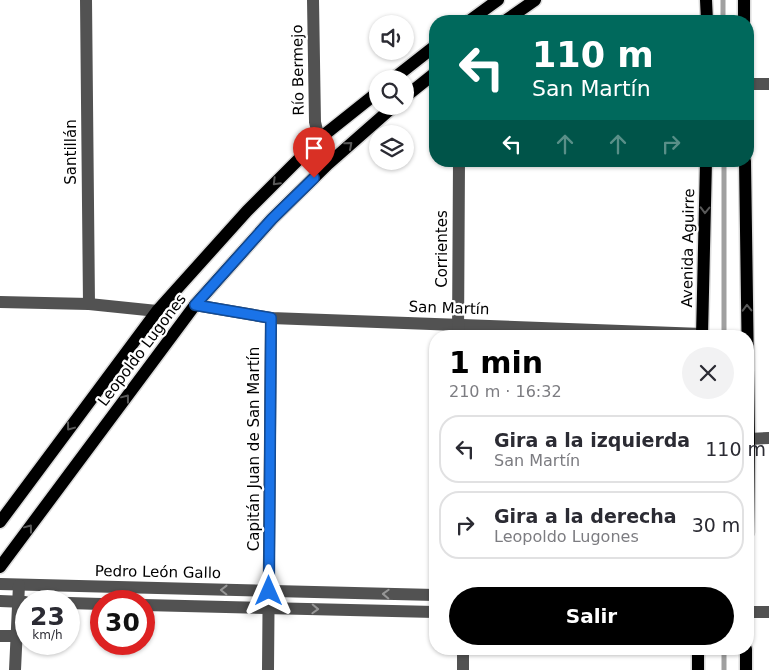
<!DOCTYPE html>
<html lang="es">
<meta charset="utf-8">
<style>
:root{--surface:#fff;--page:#f2f2f3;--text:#2b2b33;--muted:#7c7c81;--line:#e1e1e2;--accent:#000}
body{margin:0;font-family:"DejaVu Sans",sans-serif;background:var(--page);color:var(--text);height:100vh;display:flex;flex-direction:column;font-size:19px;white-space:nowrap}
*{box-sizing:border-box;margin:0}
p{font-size:16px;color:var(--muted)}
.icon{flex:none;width:28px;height:28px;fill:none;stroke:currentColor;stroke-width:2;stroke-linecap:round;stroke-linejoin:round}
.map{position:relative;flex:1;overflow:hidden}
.panel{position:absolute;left:429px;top:330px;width:325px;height:325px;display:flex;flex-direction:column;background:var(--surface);border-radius:20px;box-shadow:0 1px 4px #0004}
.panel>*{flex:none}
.guide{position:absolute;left:429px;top:15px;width:325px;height:152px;border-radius:20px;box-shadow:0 1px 4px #0004;background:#00695c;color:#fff;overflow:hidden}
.buttons{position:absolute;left:369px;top:15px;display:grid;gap:10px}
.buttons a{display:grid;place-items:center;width:45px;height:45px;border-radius:50%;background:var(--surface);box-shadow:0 1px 4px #0004;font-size:25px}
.speed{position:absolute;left:15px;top:590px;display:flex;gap:10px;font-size:25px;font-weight:700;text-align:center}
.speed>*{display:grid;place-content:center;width:65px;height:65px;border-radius:50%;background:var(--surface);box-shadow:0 1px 4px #0004;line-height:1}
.speed small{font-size:12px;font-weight:400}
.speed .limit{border:8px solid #d22;background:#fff;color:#111}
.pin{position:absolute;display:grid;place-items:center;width:42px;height:42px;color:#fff;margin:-51px -21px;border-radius:50% 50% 50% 0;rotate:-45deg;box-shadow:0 0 5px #0007}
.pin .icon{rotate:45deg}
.me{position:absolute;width:55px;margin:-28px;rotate:0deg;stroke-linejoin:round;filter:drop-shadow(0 0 4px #0008)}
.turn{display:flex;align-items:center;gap:18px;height:105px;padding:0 20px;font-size:22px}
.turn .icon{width:65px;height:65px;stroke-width:2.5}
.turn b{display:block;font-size:35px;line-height:42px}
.lanes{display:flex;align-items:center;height:48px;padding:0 20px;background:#0003;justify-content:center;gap:25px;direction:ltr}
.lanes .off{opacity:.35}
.round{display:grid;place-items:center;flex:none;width:52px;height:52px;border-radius:26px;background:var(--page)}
.head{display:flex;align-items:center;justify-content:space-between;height:85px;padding:0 20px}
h1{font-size:30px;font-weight:800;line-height:38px;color:var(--accent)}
.cta{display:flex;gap:10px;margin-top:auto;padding:10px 20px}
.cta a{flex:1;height:58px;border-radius:30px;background:var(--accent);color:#fff;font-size:20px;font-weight:800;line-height:58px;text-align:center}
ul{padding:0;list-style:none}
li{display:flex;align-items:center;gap:15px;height:68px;margin:0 10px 8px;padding:0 10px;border:2px solid var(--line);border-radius:20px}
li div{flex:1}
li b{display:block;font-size:19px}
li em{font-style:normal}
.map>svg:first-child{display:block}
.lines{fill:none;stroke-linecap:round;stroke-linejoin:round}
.stream{stroke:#a0a0a0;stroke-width:5}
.major-casing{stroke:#dbdbdb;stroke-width:15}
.minor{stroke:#525252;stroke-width:12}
.major{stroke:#000;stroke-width:12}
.oneway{stroke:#595959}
.oneway2{stroke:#979797}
.route-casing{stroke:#114b97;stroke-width:12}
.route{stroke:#1a73e8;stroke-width:9}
.labels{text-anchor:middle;stroke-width:4.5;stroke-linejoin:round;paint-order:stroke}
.street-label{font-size:15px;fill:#000;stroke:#fff}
</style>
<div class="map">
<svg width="769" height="670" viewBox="0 0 769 670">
<rect width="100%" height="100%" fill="#fff"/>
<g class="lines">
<g class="stream">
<polyline points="723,0 723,21"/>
<polyline points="724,161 724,336"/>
<polyline points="724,670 724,649"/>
</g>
<defs>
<g id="major">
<polyline points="706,0 707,21"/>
<polyline points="744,0 744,21"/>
<polyline points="469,21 498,0"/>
<polyline points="505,21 535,0"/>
<polyline points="393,79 435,46"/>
<polyline points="405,97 435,73"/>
<polyline points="745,161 749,439 748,532"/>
<polyline points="702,336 706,161"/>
<polyline points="0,522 157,311 247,211 319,139 378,92"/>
<polyline points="0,567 195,305 272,219 328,164 394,106"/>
<polyline points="698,670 698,649"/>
<polyline points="746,670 746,649"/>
</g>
</defs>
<use href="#major" class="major-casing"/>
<g class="minor">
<polyline points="86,0 89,304"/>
<polyline points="313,0 315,122 319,139"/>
<polyline points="748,84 769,84"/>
<polyline points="0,302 89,304 157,311"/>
<polyline points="195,305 271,318 702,334"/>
<polyline points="458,336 459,161"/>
<polyline points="749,439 769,438"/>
<polyline points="0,584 435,595"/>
<polyline points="0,601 25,602"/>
<polyline points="69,603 101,604"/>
<polyline points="144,605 435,612"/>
<polyline points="748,612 769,612"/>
<polyline points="0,636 16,636"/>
<polyline points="15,670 19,585"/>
<polyline points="268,670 271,318"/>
<polyline points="463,670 463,649"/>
</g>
<use href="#major" class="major"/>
</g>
<defs><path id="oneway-chevron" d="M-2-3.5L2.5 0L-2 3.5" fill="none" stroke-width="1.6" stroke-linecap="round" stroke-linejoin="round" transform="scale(1.25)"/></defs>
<g class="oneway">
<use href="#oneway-chevron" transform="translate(349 145) rotate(-41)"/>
<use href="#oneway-chevron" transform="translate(276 182) rotate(135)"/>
<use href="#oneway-chevron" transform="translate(705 210) rotate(91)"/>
<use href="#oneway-chevron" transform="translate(747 308) rotate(-91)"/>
<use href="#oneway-chevron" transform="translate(126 398) rotate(-53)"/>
<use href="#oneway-chevron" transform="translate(70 427) rotate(127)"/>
<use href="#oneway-chevron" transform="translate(29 528) rotate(-53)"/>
</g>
<g class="oneway2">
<use href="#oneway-chevron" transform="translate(224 590) rotate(-179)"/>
<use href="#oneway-chevron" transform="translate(386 594) rotate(-178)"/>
<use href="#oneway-chevron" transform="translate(315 609) rotate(2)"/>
</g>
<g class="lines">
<defs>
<polyline id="route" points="269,591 271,318 195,305 272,219 314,178"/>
</defs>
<use href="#route" class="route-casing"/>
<use href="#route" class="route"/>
</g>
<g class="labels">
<g class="street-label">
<text transform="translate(298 70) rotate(-91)" y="5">Río Bermejo</text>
<text transform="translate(71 152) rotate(-90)" y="5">Santillán</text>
<text transform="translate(688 248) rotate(-89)" y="5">Avenida Aguirre</text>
<text transform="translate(442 249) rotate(-90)" y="5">Corrientes</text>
<text transform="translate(449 308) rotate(2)" y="5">San Martín</text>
<text transform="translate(142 350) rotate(-53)" y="5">Leopoldo Lugones</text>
<text transform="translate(254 449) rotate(-90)" y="5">Capitán Juan de San Martín</text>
<text transform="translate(158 572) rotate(1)" y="5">Pedro León Gallo</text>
</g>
</g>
</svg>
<div class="buttons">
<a><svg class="icon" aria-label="sound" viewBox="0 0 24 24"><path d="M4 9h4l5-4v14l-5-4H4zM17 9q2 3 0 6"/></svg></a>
<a><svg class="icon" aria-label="search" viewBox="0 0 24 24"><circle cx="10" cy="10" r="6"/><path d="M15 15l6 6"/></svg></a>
<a><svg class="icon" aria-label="layers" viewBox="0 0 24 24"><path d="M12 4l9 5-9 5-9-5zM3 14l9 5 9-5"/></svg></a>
</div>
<div class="speed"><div>23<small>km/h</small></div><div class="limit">30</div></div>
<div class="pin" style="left:314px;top:178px;background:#d93025"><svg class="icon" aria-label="arrive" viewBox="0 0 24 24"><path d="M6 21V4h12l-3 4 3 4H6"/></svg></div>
<svg class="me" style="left:269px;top:591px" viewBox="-20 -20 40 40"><path d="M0-17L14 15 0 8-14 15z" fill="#1a73e8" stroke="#fff" stroke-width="4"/></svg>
<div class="guide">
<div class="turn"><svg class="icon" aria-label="left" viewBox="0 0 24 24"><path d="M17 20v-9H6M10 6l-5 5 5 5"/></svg><div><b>110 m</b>San Martín</div></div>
<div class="lanes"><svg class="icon" aria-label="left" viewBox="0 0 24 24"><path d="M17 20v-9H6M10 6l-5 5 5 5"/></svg><svg class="icon off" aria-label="ahead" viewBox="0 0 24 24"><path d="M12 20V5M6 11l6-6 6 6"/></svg><svg class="icon off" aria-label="ahead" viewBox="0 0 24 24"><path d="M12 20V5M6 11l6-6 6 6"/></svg><svg class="icon off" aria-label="right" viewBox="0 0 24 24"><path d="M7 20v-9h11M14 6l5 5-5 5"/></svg></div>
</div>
<section class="panel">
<div class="head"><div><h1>1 min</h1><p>210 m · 16:32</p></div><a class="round"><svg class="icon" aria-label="close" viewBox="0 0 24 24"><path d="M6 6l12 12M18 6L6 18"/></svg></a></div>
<ul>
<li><svg class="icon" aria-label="left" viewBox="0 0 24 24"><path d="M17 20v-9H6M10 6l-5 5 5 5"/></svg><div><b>Gira a la izquierda</b><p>San Martín</p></div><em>110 m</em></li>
<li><svg class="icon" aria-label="right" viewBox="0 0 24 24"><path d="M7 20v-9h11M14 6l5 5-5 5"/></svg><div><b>Gira a la derecha</b><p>Leopoldo Lugones</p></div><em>30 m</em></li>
</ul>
<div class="cta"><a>Salir</a></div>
</section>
</div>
